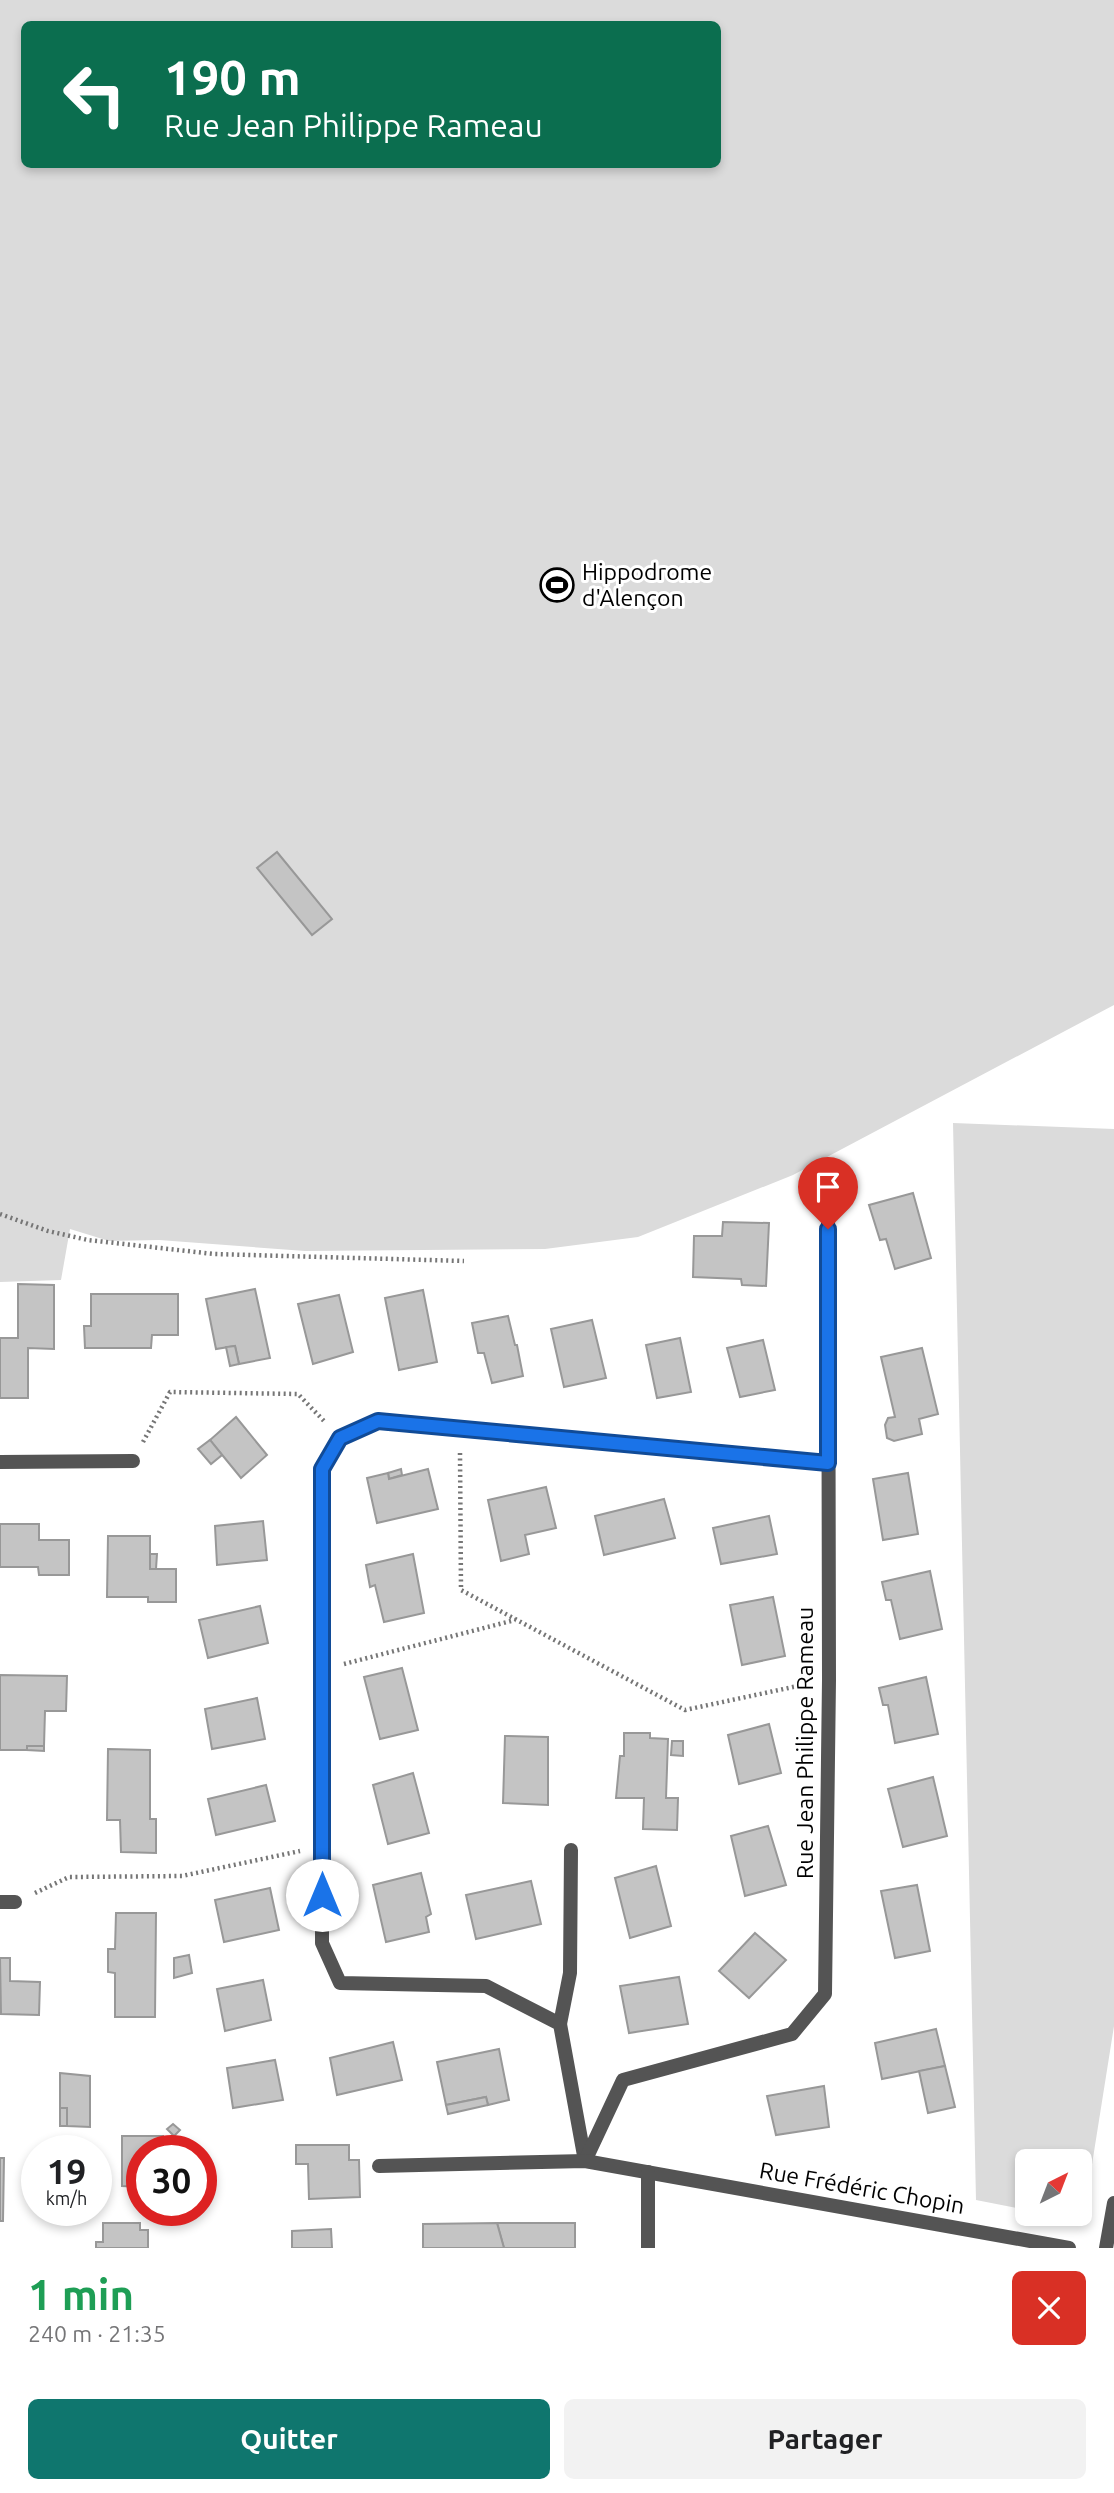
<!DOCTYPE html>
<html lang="fr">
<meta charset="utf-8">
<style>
:root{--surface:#fff;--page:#f2f2f2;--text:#202124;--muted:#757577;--accent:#0f766e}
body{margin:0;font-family:Ubuntu,sans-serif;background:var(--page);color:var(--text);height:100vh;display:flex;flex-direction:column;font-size:26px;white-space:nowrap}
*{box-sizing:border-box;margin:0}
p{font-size:23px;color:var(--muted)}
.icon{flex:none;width:38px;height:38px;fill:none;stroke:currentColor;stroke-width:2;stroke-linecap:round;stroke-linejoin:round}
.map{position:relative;height:2248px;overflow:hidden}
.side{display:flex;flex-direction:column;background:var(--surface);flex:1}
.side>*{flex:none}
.guide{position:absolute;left:21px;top:21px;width:700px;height:147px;border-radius:10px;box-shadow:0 4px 10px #0003;background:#0b6e4f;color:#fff;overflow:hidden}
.needle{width:46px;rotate:42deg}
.tools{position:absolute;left:1015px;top:2149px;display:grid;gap:14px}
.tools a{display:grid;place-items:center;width:77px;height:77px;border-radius:10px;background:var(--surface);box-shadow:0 4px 10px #0003;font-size:35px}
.speed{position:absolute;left:21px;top:2135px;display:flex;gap:14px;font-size:35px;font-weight:700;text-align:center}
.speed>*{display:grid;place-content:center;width:91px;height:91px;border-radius:50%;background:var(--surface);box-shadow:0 4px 10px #0003;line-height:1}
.speed small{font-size:18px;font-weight:400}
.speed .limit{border:10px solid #d22;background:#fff;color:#111}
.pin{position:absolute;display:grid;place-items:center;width:60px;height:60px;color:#fff;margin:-72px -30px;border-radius:50% 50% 50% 0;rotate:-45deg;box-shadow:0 0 7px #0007}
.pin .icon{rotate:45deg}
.me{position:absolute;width:77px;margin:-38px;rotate:0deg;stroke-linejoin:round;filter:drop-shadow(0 0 5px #0008)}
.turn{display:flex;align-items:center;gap:24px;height:147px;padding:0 28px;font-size:32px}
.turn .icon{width:91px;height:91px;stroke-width:2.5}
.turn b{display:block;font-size:49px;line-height:60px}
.round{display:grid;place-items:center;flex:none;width:74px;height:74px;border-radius:10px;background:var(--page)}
.head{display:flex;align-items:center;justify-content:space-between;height:119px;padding:0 28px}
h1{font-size:42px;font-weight:600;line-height:52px;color:#1e9e55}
.button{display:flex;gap:14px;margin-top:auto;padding:14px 28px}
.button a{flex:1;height:80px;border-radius:10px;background:var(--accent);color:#fff;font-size:28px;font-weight:600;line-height:80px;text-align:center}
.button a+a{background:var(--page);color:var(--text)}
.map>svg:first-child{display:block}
.green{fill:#dbdbdb;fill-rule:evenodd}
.building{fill:#c4c4c4;stroke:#989898;stroke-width:2}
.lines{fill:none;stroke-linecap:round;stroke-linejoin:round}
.path{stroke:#767676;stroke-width:4.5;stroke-dasharray:2 3.5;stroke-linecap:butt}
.street{stroke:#545454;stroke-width:14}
.route-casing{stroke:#114b97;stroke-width:18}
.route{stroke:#1a73e8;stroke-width:12}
.labels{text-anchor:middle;stroke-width:6;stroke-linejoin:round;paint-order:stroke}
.poi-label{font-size:23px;fill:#000;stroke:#fff;text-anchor:start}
.street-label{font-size:23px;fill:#000;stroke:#fff}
</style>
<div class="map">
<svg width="1114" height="2248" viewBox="0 0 1114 2248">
<rect width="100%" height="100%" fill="#fff"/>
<g class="green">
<path d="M0,0H1114V1005L793,1175L638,1237L545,1249L305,1251L159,1240L109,1241L70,1229L61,1280L0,1282ZM24,24H718V164H24Z"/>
<polygon points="953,1123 1114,1129 1114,2026 1083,2221 1045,2214 1080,2214 1080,2161 1027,2161 1027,2210 976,2200"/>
</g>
<g class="building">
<polygon points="277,852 332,919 312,935 257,868"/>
<polygon points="913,1193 931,1258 895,1269 886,1239 880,1240 869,1205"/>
<polygon points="723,1222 769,1223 766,1286 742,1285 741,1279 693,1277 694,1236 722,1236"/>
<polygon points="18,1284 54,1285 54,1349 28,1348 28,1398 0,1398 0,1338 18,1338"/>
<polygon points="255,1289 270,1358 239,1364 235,1346 216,1349 206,1299"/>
<polygon points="423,1290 437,1362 399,1370 385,1298"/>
<polygon points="91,1294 178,1294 178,1335 152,1335 151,1348 85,1348 84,1326 91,1326"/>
<polygon points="339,1295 353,1352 313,1364 298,1304"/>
<polygon points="508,1316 515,1345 517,1345 523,1376 492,1383 484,1353 478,1353 472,1323"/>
<polygon points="592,1320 606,1378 564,1387 551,1329"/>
<polygon points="680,1338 691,1392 657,1398 646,1345"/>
<polygon points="763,1340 775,1390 740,1397 727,1348"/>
<polygon points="235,1346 239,1364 230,1366 226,1347"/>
<polygon points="922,1348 938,1414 919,1419 922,1434 894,1441 887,1438 885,1425 888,1418 895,1417 881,1357"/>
<polygon points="236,1417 267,1455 241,1478 210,1440"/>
<polygon points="210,1440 222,1455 211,1464 198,1449"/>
<polygon points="401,1469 402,1475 389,1479 388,1473"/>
<polygon points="428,1469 438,1509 377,1523 367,1478 388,1473 389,1479"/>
<polygon points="908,1473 918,1534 883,1540 873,1479"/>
<polygon points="546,1487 556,1528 525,1535 529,1554 501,1561 488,1500"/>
<polygon points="664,1499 675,1538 604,1555 595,1516"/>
<polygon points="769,1516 777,1554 721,1564 713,1528"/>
<polygon points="263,1521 267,1560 217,1565 215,1526"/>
<polygon points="0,1524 39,1524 39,1540 69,1540 69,1575 39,1575 38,1567 0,1567"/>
<polygon points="108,1536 150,1536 150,1569 176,1569 176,1602 148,1602 148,1597 107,1597"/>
<polygon points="150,1554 157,1554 156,1569 150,1569"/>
<polygon points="413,1554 424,1613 384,1622 375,1585 370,1587 366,1565"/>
<polygon points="930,1571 942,1629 900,1639 891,1600 886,1600 882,1582"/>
<polygon points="773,1597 785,1656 742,1665 730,1605"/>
<polygon points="260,1606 268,1643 208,1658 199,1620"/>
<polygon points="402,1668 418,1730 380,1739 364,1677"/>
<polygon points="0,1675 67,1676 66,1711 45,1711 44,1746 27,1746 27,1750 0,1750"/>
<polygon points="926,1677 938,1734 895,1743 888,1705 883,1705 879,1688"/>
<polygon points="257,1698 265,1739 212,1749 205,1709"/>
<polygon points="769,1724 781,1773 739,1784 728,1735"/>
<polygon points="624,1733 650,1733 650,1738 668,1739 666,1798 678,1798 677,1830 643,1829 644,1798 616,1798 620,1756 624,1756"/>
<polygon points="505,1736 548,1737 548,1805 503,1803"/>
<polygon points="672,1741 683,1741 683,1756 671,1755"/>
<polygon points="27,1746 44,1746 44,1751 27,1750"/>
<polygon points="108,1749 150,1750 150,1819 156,1819 156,1853 121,1852 120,1820 107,1820"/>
<polygon points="413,1773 429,1833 388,1844 373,1785"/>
<polygon points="933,1777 947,1836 903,1847 888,1789"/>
<polygon points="266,1785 275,1821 216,1835 208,1799"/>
<polygon points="768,1826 786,1885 745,1896 731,1836"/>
<polygon points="656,1866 671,1926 630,1938 615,1878"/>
<polygon points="421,1873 431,1914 426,1917 429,1932 386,1942 373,1885"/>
<polygon points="531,1881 541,1924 476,1939 466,1895"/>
<polygon points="917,1885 930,1951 895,1958 881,1891"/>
<polygon points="270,1888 279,1930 224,1942 215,1900"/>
<polygon points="116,1913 156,1913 155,2017 115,2017 115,1973 108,1972 108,1949 115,1949"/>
<polygon points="755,1933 786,1960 749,1998 719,1971"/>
<polygon points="189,1955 192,1973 174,1978 174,1958"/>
<polygon points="0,1958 10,1958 10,1981 40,1982 39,2015 1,2014"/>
<polygon points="679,1977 688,2024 629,2033 620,1986"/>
<polygon points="263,1980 271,2020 225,2031 217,1989"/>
<polygon points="936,2029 945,2066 882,2079 875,2043"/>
<polygon points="393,2042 402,2080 337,2095 330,2058"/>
<polygon points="499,2049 509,2100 488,2105 486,2097 446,2105 437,2062"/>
<polygon points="275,2060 283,2100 233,2108 227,2068"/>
<polygon points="945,2066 955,2107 928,2113 919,2071"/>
<polygon points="60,2073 90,2076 90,2127 67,2126 67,2108 60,2108"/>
<polygon points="824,2086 829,2127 776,2135 767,2096"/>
<polygon points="486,2097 488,2105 448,2114 446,2105"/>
<rect x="60" y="2108" width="7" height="18"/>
<polygon points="173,2124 180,2130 174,2136 167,2129"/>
<polygon points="122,2136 163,2136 163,2147 178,2148 178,2151 142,2151 142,2187 122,2186"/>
<polygon points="296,2145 349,2145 349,2160 359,2160 360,2197 309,2199 308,2164 296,2164"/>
<polygon points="0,2158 4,2158 3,2221 0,2221"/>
<polygon points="103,2223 140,2223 140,2230 148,2230 148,2248 96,2248 96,2242 103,2242"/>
<polygon points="497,2223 575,2223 575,2248 504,2248"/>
<polygon points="497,2223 504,2248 423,2248 423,2224"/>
<polygon points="331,2229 332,2248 292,2248 292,2231"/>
</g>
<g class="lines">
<g class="path">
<polyline points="0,1214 48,1231 88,1240 214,1254 464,1261"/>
<polyline points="143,1442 170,1392 298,1394 324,1421"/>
<polyline points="460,1453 461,1590 685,1710 807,1684"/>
<polyline points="344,1664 515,1620"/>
<polyline points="35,1893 69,1877 182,1876 300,1851"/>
</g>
<g class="street">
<polyline points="0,1462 133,1461"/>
<polyline points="0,1902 15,1902"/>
<polyline points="560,2024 570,1973 571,1850"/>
<polyline points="585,2161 560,2024 486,1986 340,1983 322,1943 322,1469 340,1438 378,1421 828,1463"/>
<polyline points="585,2161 623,2080 792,2034 825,1994 829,1680 828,1177"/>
<polyline points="379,2166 585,2161 1069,2248"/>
<polyline points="648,2248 648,2172"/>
<polyline points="1106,2248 1114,2203"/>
</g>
</g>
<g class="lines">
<defs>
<polyline id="route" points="322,1895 322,1469 340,1438 378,1421 828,1463 828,1229"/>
</defs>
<use href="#route" class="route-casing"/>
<use href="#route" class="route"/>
</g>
<defs>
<symbol id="stadium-ring" viewBox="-11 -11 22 22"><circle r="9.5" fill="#fff" stroke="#000" stroke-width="1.5"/><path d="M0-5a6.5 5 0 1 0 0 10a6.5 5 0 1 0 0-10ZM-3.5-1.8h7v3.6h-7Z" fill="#000"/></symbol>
</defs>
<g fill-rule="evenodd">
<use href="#stadium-ring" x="538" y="566" width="38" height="38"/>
</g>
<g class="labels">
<g class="poi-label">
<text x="582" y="580">Hippodrome<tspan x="582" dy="26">d'Alençon</tspan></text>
</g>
<g class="street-label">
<text transform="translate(805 1743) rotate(-90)" y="8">Rue Jean Philippe Rameau</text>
<text transform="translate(862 2188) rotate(10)" y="8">Rue Frédéric Chopin</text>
</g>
</g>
</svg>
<div class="tools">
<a><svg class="needle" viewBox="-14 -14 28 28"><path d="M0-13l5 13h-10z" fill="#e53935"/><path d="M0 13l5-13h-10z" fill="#757577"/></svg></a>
</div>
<div class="speed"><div>19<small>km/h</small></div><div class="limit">30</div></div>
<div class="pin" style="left:828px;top:1229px;background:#d93025"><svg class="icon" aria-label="arrive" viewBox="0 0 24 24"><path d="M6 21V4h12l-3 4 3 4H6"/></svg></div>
<svg class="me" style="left:322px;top:1895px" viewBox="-20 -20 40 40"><circle r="19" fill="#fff"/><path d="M0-13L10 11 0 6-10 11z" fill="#1a73e8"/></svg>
<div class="guide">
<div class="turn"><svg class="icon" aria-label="left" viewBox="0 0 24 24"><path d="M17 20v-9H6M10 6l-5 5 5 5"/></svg><div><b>190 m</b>Rue Jean Philippe Rameau</div></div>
</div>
</div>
<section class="side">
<div class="head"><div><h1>1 min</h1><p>240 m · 21:35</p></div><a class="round" style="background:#d93025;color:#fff"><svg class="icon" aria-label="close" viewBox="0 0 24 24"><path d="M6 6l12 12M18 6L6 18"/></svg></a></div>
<div class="button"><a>Quitter</a><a>Partager</a></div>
</section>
